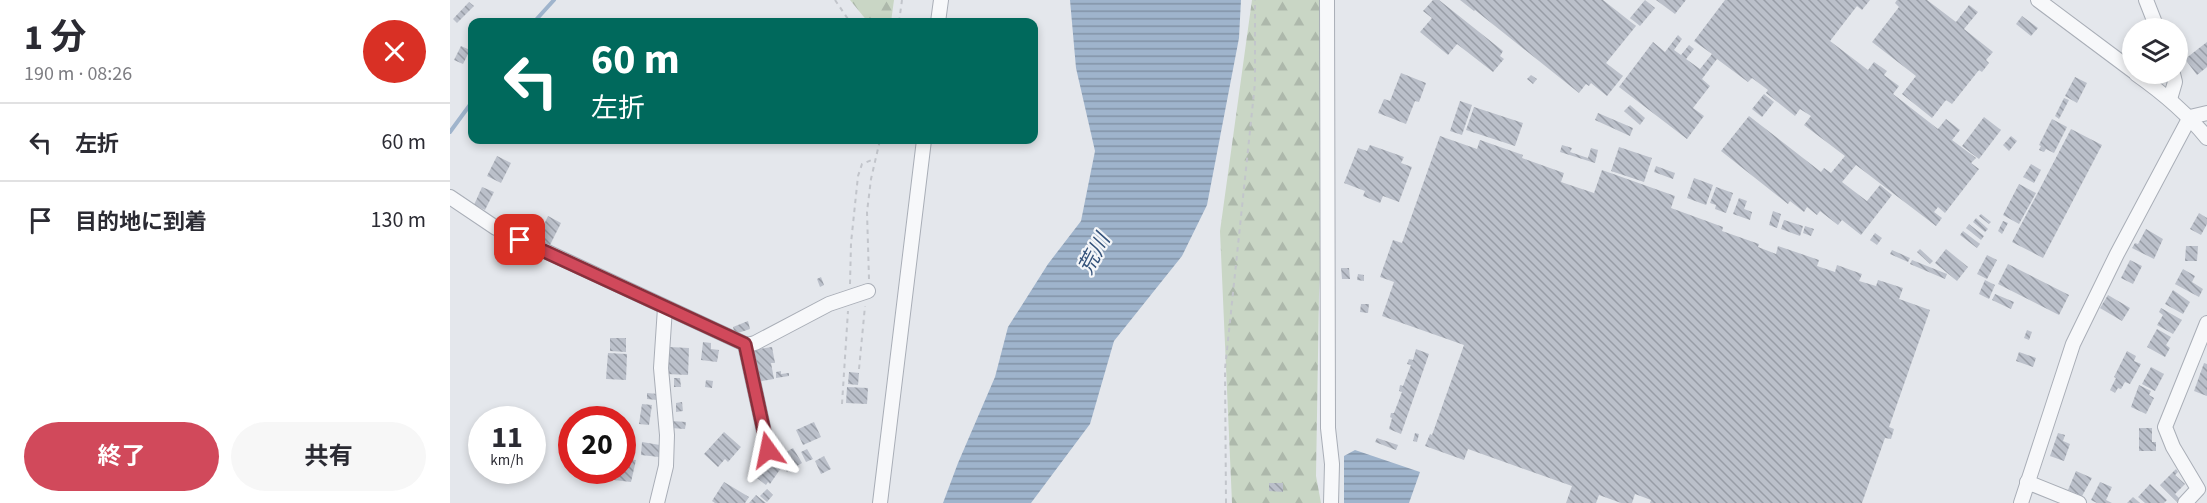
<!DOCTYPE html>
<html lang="ja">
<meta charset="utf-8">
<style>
:root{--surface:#fff;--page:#f7f7f7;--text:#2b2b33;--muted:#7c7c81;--line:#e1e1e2;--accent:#d1495b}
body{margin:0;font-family:"Source Sans 3","Noto Sans JP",sans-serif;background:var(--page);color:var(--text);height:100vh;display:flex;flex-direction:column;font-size:22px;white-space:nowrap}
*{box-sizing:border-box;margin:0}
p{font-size:20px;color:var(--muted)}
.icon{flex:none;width:33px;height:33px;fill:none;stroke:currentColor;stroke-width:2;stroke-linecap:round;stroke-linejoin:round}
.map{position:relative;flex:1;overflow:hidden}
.details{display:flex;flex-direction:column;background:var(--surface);width:450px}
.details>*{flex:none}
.banner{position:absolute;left:18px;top:18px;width:570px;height:126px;border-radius:12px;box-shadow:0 3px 9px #0003;background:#00695c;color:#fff;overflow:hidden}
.buttons{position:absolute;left:1672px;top:18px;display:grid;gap:12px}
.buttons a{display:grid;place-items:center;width:66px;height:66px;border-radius:50%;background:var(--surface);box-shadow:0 3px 9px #0003;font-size:30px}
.speed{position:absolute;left:18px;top:406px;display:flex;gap:12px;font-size:30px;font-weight:700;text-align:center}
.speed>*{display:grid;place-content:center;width:78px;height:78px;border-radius:50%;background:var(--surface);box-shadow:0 3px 9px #0003;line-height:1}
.speed small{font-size:15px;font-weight:400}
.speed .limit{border:9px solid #d22;background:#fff;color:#111}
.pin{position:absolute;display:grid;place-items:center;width:51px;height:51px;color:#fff;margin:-26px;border-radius:12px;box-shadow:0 3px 9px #0006}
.me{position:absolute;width:66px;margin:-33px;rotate:348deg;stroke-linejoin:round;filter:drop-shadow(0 0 4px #0008)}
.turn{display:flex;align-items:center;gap:21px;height:126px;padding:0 24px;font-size:27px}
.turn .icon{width:78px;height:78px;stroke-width:2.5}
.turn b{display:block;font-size:42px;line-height:51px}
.round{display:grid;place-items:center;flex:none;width:63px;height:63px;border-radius:32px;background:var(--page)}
.summary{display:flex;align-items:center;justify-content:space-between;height:102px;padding:0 24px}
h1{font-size:36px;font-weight:700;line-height:45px}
.cta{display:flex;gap:12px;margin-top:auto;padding:12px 24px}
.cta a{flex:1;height:69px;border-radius:36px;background:var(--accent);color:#fff;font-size:24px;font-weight:700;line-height:69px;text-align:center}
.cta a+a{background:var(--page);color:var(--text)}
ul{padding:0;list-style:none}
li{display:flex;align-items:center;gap:18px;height:78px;padding:0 24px;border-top:2px solid var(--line)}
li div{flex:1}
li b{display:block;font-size:22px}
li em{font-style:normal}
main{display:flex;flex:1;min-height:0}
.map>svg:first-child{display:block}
.forest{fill:url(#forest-firs)}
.water{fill:url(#water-rules)}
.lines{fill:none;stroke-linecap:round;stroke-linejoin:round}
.stream{stroke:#9fb4cc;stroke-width:4}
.building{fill:url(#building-back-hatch)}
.minor-casing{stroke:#a9aeb7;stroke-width:16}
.path{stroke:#c2c5cb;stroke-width:2;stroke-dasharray:4.5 4.5;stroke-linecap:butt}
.minor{stroke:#f7f8fa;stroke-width:14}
.route-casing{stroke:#882f3b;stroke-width:15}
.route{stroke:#d1495b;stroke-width:10}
.labels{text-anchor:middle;stroke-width:4.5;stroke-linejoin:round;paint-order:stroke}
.water-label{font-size:21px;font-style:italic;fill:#34527a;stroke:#f4f6f9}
</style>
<main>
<section class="details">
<div class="summary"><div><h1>1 分</h1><p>190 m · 08:26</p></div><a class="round" style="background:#d93025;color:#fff"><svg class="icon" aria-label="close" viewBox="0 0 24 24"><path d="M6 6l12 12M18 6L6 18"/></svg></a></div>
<ul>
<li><svg class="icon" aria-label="left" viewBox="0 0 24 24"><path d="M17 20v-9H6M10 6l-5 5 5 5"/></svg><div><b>左折</b></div><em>60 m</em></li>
<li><svg class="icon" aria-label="arrive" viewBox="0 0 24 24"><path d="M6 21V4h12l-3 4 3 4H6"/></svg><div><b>目的地に到着</b></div><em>130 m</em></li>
</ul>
<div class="cta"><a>終了</a><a>共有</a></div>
</section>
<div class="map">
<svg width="1757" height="503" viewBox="0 0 1757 503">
<defs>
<pattern id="forest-firs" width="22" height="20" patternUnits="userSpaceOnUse" patternTransform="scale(1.5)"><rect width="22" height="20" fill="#c9d6c5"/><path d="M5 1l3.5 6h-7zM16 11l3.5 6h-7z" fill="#adb8ab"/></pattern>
<pattern id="water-rules" width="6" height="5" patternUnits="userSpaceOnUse" patternTransform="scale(1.5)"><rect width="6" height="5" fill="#9fb4cc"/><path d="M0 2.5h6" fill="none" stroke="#8293a7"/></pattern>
<pattern id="building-back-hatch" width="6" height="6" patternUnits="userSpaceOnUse" patternTransform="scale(1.5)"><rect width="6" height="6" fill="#bbc0ca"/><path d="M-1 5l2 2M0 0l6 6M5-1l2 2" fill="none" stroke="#989da6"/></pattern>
</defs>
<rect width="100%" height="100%" fill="#e4e7ec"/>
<g class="forest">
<polygon points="400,0 444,0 441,22 418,22"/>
<polygon points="802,0 869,0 875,177 869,294 866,476 871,503 782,503 770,231"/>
</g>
<g class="water">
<polygon points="620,0 791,0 789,38 757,205 732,256 664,341 640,424 581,503 493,503 508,463 545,377 558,327 598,264 631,221 645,151 626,68"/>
<polygon points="905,450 970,472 959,503 894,503 894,456"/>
</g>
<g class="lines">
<g class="stream">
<polyline points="84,22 104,0"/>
<polyline points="0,132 22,102"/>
</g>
</g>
<g class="building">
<polygon points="983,0 989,0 1053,51 1050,56 1054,59 1043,72 1007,44 998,55 970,32 982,18 973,11"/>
<polygon points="1010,0 1153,0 1186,26 1156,63 1173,76 1157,96 1141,83 1139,86 1136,84 1129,93 1025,10 1024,11"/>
<polygon points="1195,0 1205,8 1190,26 1180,18"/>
<polygon points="1206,0 1236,0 1225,14"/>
<polygon points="1275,0 1420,0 1412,10 1407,6 1380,41 1418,70 1424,62 1437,71 1434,75 1449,86 1443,94 1488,129 1496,119 1510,130 1502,140 1526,158 1521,163 1529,169 1495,213 1488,207 1484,212 1492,218 1486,226 1406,165 1392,182 1422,205 1417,201 1430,185 1442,195 1411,235 1392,220 1388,225 1370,211 1367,215 1357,207 1354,212 1340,201 1338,204 1271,151 1299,116 1371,172 1374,168 1381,173 1395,156 1354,125 1361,116 1350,109 1345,116 1316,93 1318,90 1302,78 1298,82 1267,59 1252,79 1260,86 1243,108 1254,116 1237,139 1169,87 1203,42 1215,52 1228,35 1232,39 1224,50 1231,55 1239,45 1244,49 1236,59 1250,69 1262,54 1244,41"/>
<polygon points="1447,0 1477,0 1506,22 1519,5 1528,12 1514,29 1543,52 1536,60 1539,63 1532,72 1529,70 1502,104 1496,100 1482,118 1452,94 1466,76 1422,42 1449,7 1445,3"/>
<polygon points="19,2 24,6 7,23 3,19"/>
<polygon points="1572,16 1588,28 1581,36 1566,24"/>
<polygon points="1731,42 1734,48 1731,50 1735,57 1728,61 1728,44"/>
<polygon points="1757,42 1757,67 1747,75 1735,59"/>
<polygon points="11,46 20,50 13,64 4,60"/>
<polygon points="951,73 976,83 969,102 965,101 956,124 928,113 934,99 940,101"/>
<polygon points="1081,75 1087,79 1083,84 1077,79"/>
<polygon points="1625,77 1637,83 1627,103 1615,96"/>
<polygon points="1314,94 1324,102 1312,117 1302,109"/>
<polygon points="1614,98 1619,100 1609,119 1605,116"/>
<polygon points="1010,101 1022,105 1012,135 1000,131"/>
<polygon points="1180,105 1195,118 1190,125 1174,111"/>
<polygon points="1024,107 1073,123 1065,146 1016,130"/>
<polygon points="1148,113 1183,128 1180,136 1145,120"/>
<polygon points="1534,117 1551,130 1529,159 1512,146"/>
<polygon points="1602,119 1617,127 1604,153 1596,149 1594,152 1589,150 1591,146 1589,145"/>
<polygon points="1621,129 1652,145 1593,258 1562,242"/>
<polygon points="990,136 1027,149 1030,140 1073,155 1072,158 1114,173 1111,182 1144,193 1152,170 1225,196 1221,208 1273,227 1272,231 1309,244 1308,247 1326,254 1328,246 1369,260 1367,266 1385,272 1387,265 1412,274 1409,281 1426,286 1428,280 1453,288 1449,299 1480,310 1439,427 1444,429 1441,439 1435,438 1412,503 1200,503 1201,500 1185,494 1182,503 1171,503 1149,495 1146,503 1116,503 1122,486 1018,449 1014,460 975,446 980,434 982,435 1014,345 932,316 944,282 930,277 943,240 952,243"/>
<polygon points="1561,136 1567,141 1559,151 1553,145"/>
<polygon points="920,145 954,157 951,163 962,167 949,202 933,196 930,203 913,196 915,191 894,183 908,148 917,151"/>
<polygon points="1112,145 1122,148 1120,152 1138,158 1141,148 1148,150 1145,163 1110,152"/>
<polygon points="1169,147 1202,158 1194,182 1161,171"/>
<polygon points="47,156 61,163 51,183 37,176"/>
<polygon points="1581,164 1591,170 1584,183 1573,177"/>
<polygon points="1206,166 1225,173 1223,179 1204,172"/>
<polygon points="1244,178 1263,185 1256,205 1237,198"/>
<polygon points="1569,184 1586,193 1569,224 1553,215"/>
<polygon points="32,187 44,192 35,210 24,205"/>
<polygon points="1266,187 1283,193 1276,213 1265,209 1266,205 1260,203"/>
<polygon points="1289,198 1297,201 1294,209 1302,212 1300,220 1283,214"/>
<polygon points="1323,211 1331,214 1327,228 1319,225"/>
<polygon points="1749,213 1757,218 1757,224 1751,235 1740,229"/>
<polygon points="1531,214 1541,222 1539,224 1529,216"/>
<polygon points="98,216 111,223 99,247 86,241"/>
<polygon points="1526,218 1538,229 1535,232 1523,222"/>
<polygon points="1334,220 1353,226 1350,236 1331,229"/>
<polygon points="1553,221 1558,223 1552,234 1548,231"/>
<polygon points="1519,224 1534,236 1531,240 1516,228"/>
<polygon points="1355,226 1364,229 1361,236 1353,233"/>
<polygon points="1696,229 1713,239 1704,259 1682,248 1685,243 1688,244"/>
<polygon points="1513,231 1530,244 1527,248 1510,235"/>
<polygon points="1425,233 1432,238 1427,245 1420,240"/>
<polygon points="1736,246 1748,246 1747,261 1735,261"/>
<polygon points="1470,249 1483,261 1480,264 1467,252"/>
<polygon points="1496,249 1518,267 1507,281 1485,263"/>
<polygon points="1442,250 1460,258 1458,262 1440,254"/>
<polygon points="1537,255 1547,260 1537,279 1527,274"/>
<polygon points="1462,260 1497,274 1495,279 1460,264"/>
<polygon points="1680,260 1692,266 1683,284 1671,278"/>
<polygon points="1558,264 1619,295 1609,315 1548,284"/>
<polygon points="891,268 899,268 900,279 892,279"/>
<polygon points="1733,269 1745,276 1742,282 1753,289 1749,297 1725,284"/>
<polygon points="908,274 914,275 914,281 907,280"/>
<polygon points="371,277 374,285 370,287 367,279"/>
<polygon points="1535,280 1545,285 1539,299 1529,294"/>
<polygon points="1723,290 1740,302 1733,314 1715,304"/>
<polygon points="1545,294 1564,302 1561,309 1542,300"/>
<polygon points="1658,295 1680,308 1672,321 1650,308"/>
<polygon points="911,304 919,304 918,313 910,312"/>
<polygon points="1711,308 1732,320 1723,334 1707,325 1713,315 1709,312"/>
<polygon points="298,321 300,329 285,334 283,327"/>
<polygon points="1707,329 1721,337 1716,345 1720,348 1715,357 1697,347"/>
<polygon points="1577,330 1582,332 1579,340 1574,338"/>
<polygon points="160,338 176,338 176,352 160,351"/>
<polygon points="253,342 261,343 261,349 269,350 267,362 251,360"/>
<polygon points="219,347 239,348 238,375 217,374"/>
<polygon points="322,347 325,363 321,363 324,379 307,382 302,350"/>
<polygon points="966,349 979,354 951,434 939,429 942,418 940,417 941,413 944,413 952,392 949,391 950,385 953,386 961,365 957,364 959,359 963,360"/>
<polygon points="1677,351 1686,356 1684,361 1691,364 1680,384 1675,382 1671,389 1668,388 1665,393 1660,390 1666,378 1664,377"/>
<polygon points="1569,352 1586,358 1583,367 1566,361"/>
<polygon points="158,353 177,354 176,380 156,379"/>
<polygon points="1754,363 1757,364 1757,396 1744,391"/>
<polygon points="1701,367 1714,374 1705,391 1692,384"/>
<polygon points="331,371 331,374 339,373 339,376 326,378 326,372"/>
<polygon points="399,372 409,373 408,385 398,384"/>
<polygon points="224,378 230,378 231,387 224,387"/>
<polygon points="256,380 263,381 262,388 255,387"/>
<polygon points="1689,385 1701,391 1699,395 1704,398 1696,414 1681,407"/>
<polygon points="397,387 418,388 417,404 396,403"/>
<polygon points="197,393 208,394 207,400 197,399"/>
<polygon points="232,402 233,411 226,412 226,403"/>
<polygon points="192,404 202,405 199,425 189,424"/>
<polygon points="222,421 236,422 235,429 221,428"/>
<polygon points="364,422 371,437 353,445 346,430"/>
<polygon points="172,427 180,427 177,455 172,454"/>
<polygon points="1689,428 1702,428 1702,442 1706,442 1706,451 1689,451"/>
<polygon points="274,432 291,447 278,462 275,459 268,467 254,454"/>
<polygon points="965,433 969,434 967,442 963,441"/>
<polygon points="1608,433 1615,435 1613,441 1620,444 1614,461 1600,456"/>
<polygon points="927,438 948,445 946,450 925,442"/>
<polygon points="192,442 210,445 209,457 191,455"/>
<polygon points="343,448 352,463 337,472 328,457"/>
<polygon points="357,449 363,459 356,462 351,452"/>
<polygon points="374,456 381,469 371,474 365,461"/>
<polygon points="172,459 186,460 181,482 164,480 165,471 172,471"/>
<polygon points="319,460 331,468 320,484 318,482 316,485 307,478"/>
<polygon points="1726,469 1728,472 1725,475 1735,484 1725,494 1730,499 1727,502 1710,485"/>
<polygon points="1626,471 1642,478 1632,496 1618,490"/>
<polygon points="274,482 299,497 295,503 265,503 262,501"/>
<polygon points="1650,482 1662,487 1656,500 1662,503 1647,503 1641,500"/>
<polygon points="819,483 833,483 833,492 819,491"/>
<polygon points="1700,484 1717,500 1714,503 1695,503 1688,497"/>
<polygon points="317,489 323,495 317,502 310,496"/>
<polygon points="306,495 316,503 299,503"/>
<polygon points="1683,497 1690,503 1677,503"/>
</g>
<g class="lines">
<defs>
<g id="minor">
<polyline points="877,0 878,428 882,464 881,503"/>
<polyline points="1588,0 1683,71"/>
<polyline points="1696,0 1707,28"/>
<polyline points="488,22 491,0"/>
<path d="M1686,74C1713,93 1736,112 1757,138"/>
<polyline points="1720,99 1725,82 1723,74"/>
<polyline points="0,197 46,228 297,345 305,343 379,304 418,291"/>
<polyline points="295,344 318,450"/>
<polyline points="1577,482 1629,503"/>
<polyline points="207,503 216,466 217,435 211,368 215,308"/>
<polyline points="430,503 474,140"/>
<polyline points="1571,503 1623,344 1667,254 1740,117 1757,113"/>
<polyline points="1735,503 1748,489 1723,447 1715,427 1757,323"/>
</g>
</defs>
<use href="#minor" class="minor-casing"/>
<g class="path">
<polyline points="385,0 400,22"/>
<polyline points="449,22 452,0"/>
<polyline points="419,279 417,212 421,179 430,140"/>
<polyline points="400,284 401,243 408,176 412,164 424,159"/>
<polyline points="409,369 415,306"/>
<polyline points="392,404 398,311"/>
<polyline points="776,503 775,369 805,83 805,0"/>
</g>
<use href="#minor" class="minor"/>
</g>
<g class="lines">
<defs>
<polyline id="route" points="70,240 295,344 318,450"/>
</defs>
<use href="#route" class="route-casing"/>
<use href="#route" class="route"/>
</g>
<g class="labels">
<g class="water-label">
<text transform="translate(644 254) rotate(-62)" y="7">荒川</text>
</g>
</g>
</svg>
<div class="buttons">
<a><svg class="icon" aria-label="layers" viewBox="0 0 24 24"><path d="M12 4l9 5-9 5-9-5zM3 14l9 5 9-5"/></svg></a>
</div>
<div class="speed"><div>11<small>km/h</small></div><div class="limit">20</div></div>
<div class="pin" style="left:70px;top:240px;background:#d93025"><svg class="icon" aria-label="arrive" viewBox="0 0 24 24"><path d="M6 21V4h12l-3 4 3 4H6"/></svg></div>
<svg class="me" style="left:318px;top:450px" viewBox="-20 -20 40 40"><path d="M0-17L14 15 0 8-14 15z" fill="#d1495b" stroke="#fff" stroke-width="4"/></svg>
<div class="banner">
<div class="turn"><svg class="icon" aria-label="left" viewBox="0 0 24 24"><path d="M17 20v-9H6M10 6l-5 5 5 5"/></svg><div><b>60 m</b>左折</div></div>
</div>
</div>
</main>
